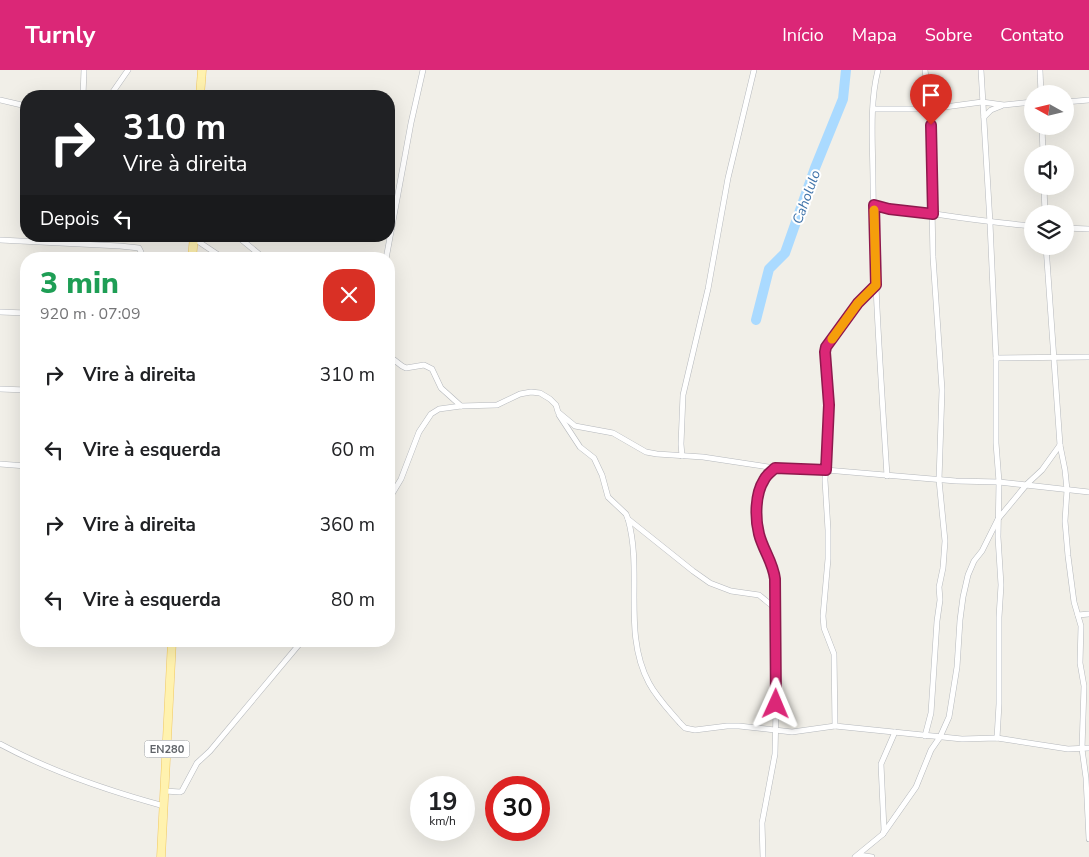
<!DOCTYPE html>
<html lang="pt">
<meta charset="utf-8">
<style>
:root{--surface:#fff;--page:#f2f2f2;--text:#202124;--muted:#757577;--accent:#db2777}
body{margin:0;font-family:"Nunito Sans",sans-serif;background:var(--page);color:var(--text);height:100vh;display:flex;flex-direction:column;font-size:19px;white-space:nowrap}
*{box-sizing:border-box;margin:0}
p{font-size:16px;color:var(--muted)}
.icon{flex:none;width:28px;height:28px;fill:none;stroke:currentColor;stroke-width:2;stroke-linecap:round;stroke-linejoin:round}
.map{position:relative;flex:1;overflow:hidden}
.details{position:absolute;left:20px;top:182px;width:375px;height:395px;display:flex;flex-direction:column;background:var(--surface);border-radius:20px;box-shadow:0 5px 20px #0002}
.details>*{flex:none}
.hud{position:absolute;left:20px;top:20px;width:375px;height:152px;border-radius:20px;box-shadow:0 5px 20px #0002;background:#202124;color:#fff;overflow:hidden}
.needle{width:32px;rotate:278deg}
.fabs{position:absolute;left:1024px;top:15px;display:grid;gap:10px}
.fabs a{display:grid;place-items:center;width:50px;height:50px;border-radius:50%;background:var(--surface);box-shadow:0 5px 20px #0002;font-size:25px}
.speed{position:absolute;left:410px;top:706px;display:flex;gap:10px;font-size:25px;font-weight:700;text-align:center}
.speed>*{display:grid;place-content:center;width:65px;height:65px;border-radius:50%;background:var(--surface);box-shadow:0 5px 20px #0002;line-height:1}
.speed small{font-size:12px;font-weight:400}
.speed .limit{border:8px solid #d22;background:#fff;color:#111}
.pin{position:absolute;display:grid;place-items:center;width:42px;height:42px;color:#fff;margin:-51px -21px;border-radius:50% 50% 50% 0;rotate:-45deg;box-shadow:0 0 5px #0007}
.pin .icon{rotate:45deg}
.me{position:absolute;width:55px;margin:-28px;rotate:1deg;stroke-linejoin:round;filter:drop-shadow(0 0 4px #0008)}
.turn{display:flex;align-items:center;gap:18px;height:105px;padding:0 20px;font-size:22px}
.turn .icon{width:65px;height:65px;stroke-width:2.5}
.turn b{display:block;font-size:35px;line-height:42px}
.then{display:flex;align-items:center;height:48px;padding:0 20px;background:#0003;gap:10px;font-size:19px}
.round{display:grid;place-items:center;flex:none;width:52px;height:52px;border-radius:20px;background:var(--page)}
.headline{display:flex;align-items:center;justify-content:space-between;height:85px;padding:0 20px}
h1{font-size:30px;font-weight:800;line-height:38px;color:#1e9e55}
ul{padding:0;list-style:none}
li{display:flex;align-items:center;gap:15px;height:75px;padding:0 20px}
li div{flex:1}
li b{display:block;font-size:19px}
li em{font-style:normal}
header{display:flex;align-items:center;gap:30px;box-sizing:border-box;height:70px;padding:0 25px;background:var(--accent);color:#fff}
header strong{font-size:24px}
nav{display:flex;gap:28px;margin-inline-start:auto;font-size:18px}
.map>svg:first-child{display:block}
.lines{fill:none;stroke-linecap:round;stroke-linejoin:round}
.river{stroke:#aadaff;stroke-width:10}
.street-casing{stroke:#b5b8bc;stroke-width:6}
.primary-casing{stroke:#f2c960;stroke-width:9}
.street{stroke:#fff;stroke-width:5}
.primary{stroke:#fff2af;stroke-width:8}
.route-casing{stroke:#8e194d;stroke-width:12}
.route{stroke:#db2777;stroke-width:9}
.slow{stroke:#f59e0b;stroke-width:9}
.labels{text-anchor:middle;stroke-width:4;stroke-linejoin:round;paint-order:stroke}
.shield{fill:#fff;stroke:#8f9295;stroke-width:1}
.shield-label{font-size:11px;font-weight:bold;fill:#5f6368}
.water-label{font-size:14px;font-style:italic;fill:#4174aa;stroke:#fff}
</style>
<header>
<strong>Turnly</strong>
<nav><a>Início</a><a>Mapa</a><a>Sobre</a><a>Contato</a></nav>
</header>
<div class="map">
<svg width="1089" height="787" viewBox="0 0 1089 787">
<rect width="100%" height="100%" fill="#f1efe8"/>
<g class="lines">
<polyline class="river" points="756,250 769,199 785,183 815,98 843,29 846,0"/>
<defs>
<g id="street">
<path d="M878,0C869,34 873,78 873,113C874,211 881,308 887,406"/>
<polyline points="925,0 930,39 933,187 942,320 939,410 945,471 943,498 939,517 940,530 937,551 931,643 925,666"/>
<polyline points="981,0 990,153 996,288 996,373 999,412 998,467 1001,515 999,547 999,634 997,668"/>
<polyline points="1040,0 1041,24"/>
<polyline points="83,26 84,0"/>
<polyline points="110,26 128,0"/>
<polyline points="0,30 26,36"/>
<polyline points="1065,32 1089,30"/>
<polyline points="873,39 930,39 982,32 1004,35 1032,32"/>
<polyline points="984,47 991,40 1001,36"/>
<polyline points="1042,56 1043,84"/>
<polyline points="1044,116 1045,144"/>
<path d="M874,135C894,141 915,141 935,144C968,149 1000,153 1032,156"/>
<polyline points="1065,158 1089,159"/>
<polyline points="237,166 265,189"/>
<polyline points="193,168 220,186 240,189"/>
<polyline points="0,170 120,176 139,178 141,182 142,189"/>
<polyline points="1046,176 1060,375 1065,400 1067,420 1065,451 1068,486 1074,532 1081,556 1080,593 1084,616 1082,679 1086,708 1089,769"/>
<polyline points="386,189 411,53 423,0"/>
<polyline points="876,215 858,233 826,277 825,281 829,335 825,410 828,460 828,489 823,546 824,558 834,584 835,656 962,669 997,668 1068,679 1089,678"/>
<polyline points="0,242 26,243"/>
<polyline points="389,286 402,296 406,298 424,295 432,299 441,318 461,336"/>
<polyline points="996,288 1089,287"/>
<polyline points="0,319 26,320"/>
<path d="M559,345L580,377L594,388L602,405L608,427L626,444L628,449C643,502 622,563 649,613C657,628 669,640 680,653L685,658L695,660L727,656H739L792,662L835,656"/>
<polyline points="682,386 681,374 683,325 708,219 728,108 754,0"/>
<polyline points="0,394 26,396"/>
<polyline points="389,434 392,424 401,409 419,362 431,344 439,339 461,336 497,335 520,324 531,322 540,323 550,329 556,335 558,342 575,356 613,363 646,382 657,384 703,387 775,398 826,400 956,411 999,412 1089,422"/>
<polyline points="628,449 693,501 710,513 731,521 759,525 776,539"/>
<polyline points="1078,545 1089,544"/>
<path d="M0,674C50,701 109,721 164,736"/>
<polyline points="165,721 180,722 182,721 197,693 210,681 302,571"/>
<polyline points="883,764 916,717 931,680 940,667 949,647 957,597 960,550 963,527 968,505 974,491 982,481 998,449 1027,414 1042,400 1060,375"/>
<polyline points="859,785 872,787"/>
<polyline points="763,787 762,753 775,684 777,596 776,524 774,500 759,464 756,441 761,415 764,408 775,398"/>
<polyline points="855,787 883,764 884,760 881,694 895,662"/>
</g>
<g id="primary">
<polyline points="200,26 202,0"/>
<polyline points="192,189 194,166"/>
<polyline points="161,787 172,571"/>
</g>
</defs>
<use href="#street" class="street-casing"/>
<use href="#primary" class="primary-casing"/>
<use href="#street" class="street"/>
<use href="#primary" class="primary"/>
</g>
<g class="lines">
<defs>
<path id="route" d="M776,634L775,509C773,492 763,480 759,464C755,448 755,424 764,410C766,405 771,402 775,398L826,400L829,335L825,282L826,277L858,233L876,215L874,135L889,139L933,144L931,55"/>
</defs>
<use href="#route" class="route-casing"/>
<use href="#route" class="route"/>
<polyline class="slow" points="832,269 858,233 876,215 874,140"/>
</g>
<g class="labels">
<rect class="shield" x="144.5" y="670.5" width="45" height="17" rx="4"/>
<g class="shield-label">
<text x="167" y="683">EN280</text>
</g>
<g class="water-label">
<text transform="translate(806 127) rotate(-70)" y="5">Caholulo</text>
</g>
</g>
</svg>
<div class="fabs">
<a><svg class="needle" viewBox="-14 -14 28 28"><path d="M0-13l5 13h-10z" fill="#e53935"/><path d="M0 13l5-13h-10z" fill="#757577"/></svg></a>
<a><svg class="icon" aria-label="sound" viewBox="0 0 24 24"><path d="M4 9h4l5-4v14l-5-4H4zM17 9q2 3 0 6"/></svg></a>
<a><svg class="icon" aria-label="layers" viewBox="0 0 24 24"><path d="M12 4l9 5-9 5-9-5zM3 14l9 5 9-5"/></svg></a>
</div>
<div class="speed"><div>19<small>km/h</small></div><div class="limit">30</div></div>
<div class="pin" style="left:931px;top:55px;background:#d93025"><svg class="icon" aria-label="arrive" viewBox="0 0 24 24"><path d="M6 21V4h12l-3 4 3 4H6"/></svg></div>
<svg class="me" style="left:776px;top:634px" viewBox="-20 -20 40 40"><path d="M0-17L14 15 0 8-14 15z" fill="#db2777" stroke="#fff" stroke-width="4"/></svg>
<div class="hud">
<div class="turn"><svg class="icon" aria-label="right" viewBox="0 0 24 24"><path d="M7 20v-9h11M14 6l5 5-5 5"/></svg><div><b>310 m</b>Vire à direita</div></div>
<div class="then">Depois<svg class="icon" aria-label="left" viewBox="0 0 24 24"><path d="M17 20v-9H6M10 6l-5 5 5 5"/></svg></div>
</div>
<section class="details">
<div class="headline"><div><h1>3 min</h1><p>920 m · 07:09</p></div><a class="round" style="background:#d93025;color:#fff"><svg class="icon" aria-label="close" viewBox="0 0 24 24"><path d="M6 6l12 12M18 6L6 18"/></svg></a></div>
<ul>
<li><svg class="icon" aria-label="right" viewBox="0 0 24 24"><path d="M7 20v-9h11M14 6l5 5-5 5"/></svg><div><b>Vire à direita</b></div><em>310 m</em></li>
<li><svg class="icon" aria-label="left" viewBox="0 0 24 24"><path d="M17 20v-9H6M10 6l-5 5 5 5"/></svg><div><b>Vire à esquerda</b></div><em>60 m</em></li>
<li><svg class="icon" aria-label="right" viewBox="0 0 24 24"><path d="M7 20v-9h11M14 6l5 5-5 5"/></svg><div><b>Vire à direita</b></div><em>360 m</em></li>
<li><svg class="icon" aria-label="left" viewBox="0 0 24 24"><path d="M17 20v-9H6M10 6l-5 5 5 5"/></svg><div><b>Vire à esquerda</b></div><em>80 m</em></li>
</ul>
</section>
</div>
